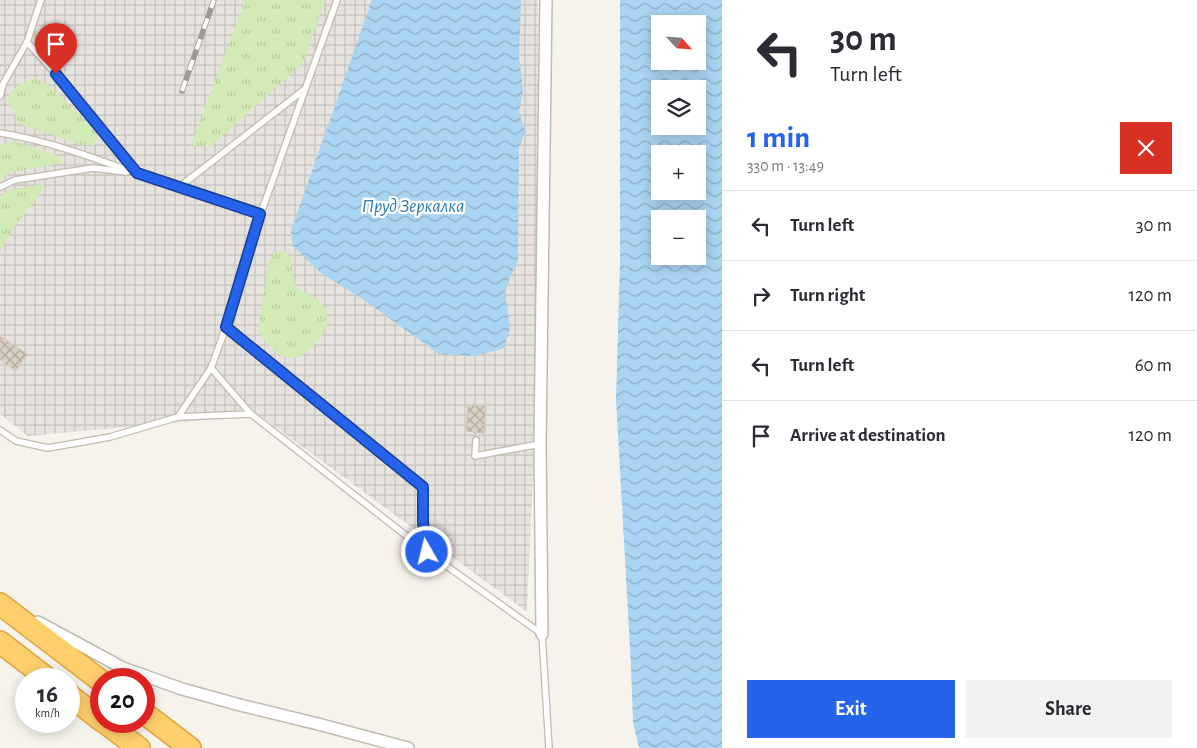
<!DOCTYPE html>
<meta charset="utf-8">
<style>
:root{--surface:#fff;--page:#f2f2f3;--text:#2b2b33;--muted:#7c7c81;--line:#e1e1e2;--accent:#2563eb}
body{margin:0;font-family:"Alegreya Sans",sans-serif;background:var(--page);color:var(--text);height:100vh;display:flex;flex-direction:column;font-size:19px;white-space:nowrap}
*{box-sizing:border-box;margin:0}
p{font-size:16px;color:var(--muted)}
.icon{flex:none;width:28px;height:28px;fill:none;stroke:currentColor;stroke-width:2;stroke-linecap:round;stroke-linejoin:round}
.map{position:relative;flex:1;overflow:hidden}
.sheet{display:flex;flex-direction:column;background:var(--surface);width:475px}
.sheet>*{flex:none}
.guide{background:#fff;color:var(--text);overflow:hidden}
.needle{width:32px;rotate:116deg}
.buttons{position:absolute;left:651px;top:15px;display:grid;gap:10px}
.buttons a{display:grid;place-items:center;width:55px;height:55px;border-radius:0px;background:var(--surface);box-shadow:0 2px 12px #0003;font-size:25px}
.speed{position:absolute;left:15px;top:668px;display:flex;gap:10px;font-size:25px;font-weight:700;text-align:center}
.speed>*{display:grid;place-content:center;width:65px;height:65px;border-radius:50%;background:var(--surface);box-shadow:0 2px 12px #0003;line-height:1}
.speed small{font-size:12px;font-weight:400}
.speed .limit{border:8px solid #d22;background:#fff;color:#111}
.pin{position:absolute;display:grid;place-items:center;width:42px;height:42px;color:#fff;margin:-51px -21px;border-radius:50% 50% 50% 0;rotate:-45deg;box-shadow:0 0 5px #0007}
.pin .icon{rotate:45deg}
.me{position:absolute;width:55px;margin:-28px;rotate:352deg;stroke-linejoin:round;filter:drop-shadow(0 0 4px #0008)}
.turn{display:flex;align-items:center;gap:18px;height:105px;padding:0 25px;font-size:22px}
.turn .icon{width:65px;height:65px;stroke-width:2.5}
.turn b{display:block;font-size:35px;line-height:42px}
.round{display:grid;place-items:center;flex:none;width:52px;height:52px;border-radius:0px;background:var(--page)}
.overview{display:flex;align-items:center;justify-content:space-between;height:85px;padding:0 25px}
h1{font-size:30px;font-weight:600;line-height:38px;color:var(--accent)}
.cta{display:flex;gap:10px;margin-top:auto;padding:10px 25px}
.cta a{flex:1;height:58px;border-radius:0px;background:var(--accent);color:#fff;font-size:20px;font-weight:600;line-height:58px;text-align:center}
.cta a+a{background:var(--page);color:var(--text)}
ul{padding:0;list-style:none}
li{display:flex;align-items:center;gap:15px;height:70px;padding:0 25px;border-top:1px solid var(--line)}
li div{flex:1}
li b{display:block;font-size:19px}
li em{font-style:normal}
main{display:flex;flex:1;min-height:0}
.map>svg:first-child{display:block}
.industrial{fill:url(#industrial-grid)}
.grass{fill:url(#grass-tufts)}
.water{fill:url(#water-waves);fill-rule:evenodd}
.building{fill:url(#building-cross-hatch);stroke:#d3c7b4}
.lines{fill:none;stroke-linecap:round;stroke-linejoin:round}
.lane-casing{stroke:#c2bbae;stroke-width:8}
.street-casing{stroke:#c2bbae;stroke-width:14}
.highway-casing{stroke:#e0a43c;stroke-width:24}
.lane{stroke:#fff;stroke-width:5.5}
.street{stroke:#fff;stroke-width:11}
.highway{stroke:#ffcf6e;stroke-width:21}
.rail-casing{stroke:#9a9a9a;stroke-width:5.5}
.rail{stroke:#fff;stroke-width:4;stroke-dasharray:11;stroke-linecap:butt}
.route-casing{stroke:#184099;stroke-width:12}
.route{stroke:#2563eb;stroke-width:9}
.labels{text-anchor:middle;stroke-width:4.5;stroke-linejoin:round;paint-order:stroke}
.water-label{font-size:19px;font-style:italic;fill:#2e7ab2;stroke:#fff}
</style>
<main>
<div class="map">
<svg width="722" height="748" viewBox="0 0 722 748">
<defs>
<pattern id="industrial-grid" width="8" height="8" patternUnits="userSpaceOnUse" patternTransform="scale(1.25)"><rect width="8" height="8" fill="#e6e2dd"/><path d="M0 4h8M4 0v8" fill="none" stroke="#c7c3be"/></pattern>
<pattern id="grass-tufts" width="24" height="20" patternUnits="userSpaceOnUse" patternTransform="scale(1.25)"><rect width="24" height="20" fill="#d2eab5"/><path d="M3 7l-1-3M5 7V3M7 7l1-3M15 17l-1-3M17 17v-4M19 17l1-3" fill="none" stroke="#b6ca9c"/></pattern>
<pattern id="water-waves" width="16" height="10" patternUnits="userSpaceOnUse" patternTransform="scale(1.25)"><rect width="16" height="10" fill="#a9d4f2"/><path d="M0 5q4-4 8 0t8 0" fill="none" stroke="#8caec5"/></pattern>
<pattern id="building-cross-hatch" width="8" height="8" patternUnits="userSpaceOnUse" patternTransform="scale(1.25)"><rect width="8" height="8" fill="#d8cfc1"/><path d="M0 0l8 8M0 8l8-8" fill="none" stroke="#b1aa9e"/></pattern>
</defs>
<rect width="100%" height="100%" fill="#f6f3ec"/>
<polygon class="industrial" points="0,0 538,0 538,359 527,612 259,415 28,436 0,414"/>
<g class="grass">
<polygon points="245,0 325,0 303,63 210,147 191,145"/>
<path d="M34,78L49,85L99,134L95,145H82L20,124L7,100C12,87 22,83 34,78Z"/>
<polygon points="15,141 61,157 62,163 11,172 0,180 0,145"/>
<polygon points="43,184 44,188 15,226 0,251 0,197 9,190"/>
<path d="M284,251L292,259V272L297,288C307,294 320,298 325,308C336,328 306,364 286,357C273,353 266,341 258,331L268,264L275,252Z"/>
</g>
<g class="water">
<polygon points="372,0 521,0 519,57 523,90 519,112 525,131 519,148 518,259 505,291 510,328 504,348 476,356 439,354 364,300 321,273 293,246 291,231"/>
<path d="M620,0H722V748H639L633,722L631,666L616,399L620,261ZM660,24H698V61H660ZM660,89H698V126H660ZM660,154H698V191H660ZM660,219H698V256H660Z"/>
</g>
<g class="building">
<polygon points="0,336 27,354 16,371 0,360"/>
<polygon points="468,405 486,406 484,433 466,431"/>
</g>
<g class="lines">
<defs>
<g id="lane">
<polyline points="27,42 56,74 136,172"/>
<polyline points="0,96 3,84 27,42 41,0"/>
<path d="M0,133C51,141 99,160 147,177C185,190 223,202 260,214"/>
<polyline points="0,187 15,180 93,168 127,172"/>
<polyline points="178,188 305,89"/>
<polyline points="226,327 423,487 423,522 427,552"/>
<polyline points="251,414 211,368 226,327 256,227 337,0"/>
<polyline points="178,417 211,368"/>
<polyline points="0,430 16,441 48,448 110,437 178,417 251,414 427,552 542,634 549,748"/>
<polyline points="476,440 475,456 540,444"/>
</g>
<g id="street">
<polyline points="38,622 123,668 182,689 240,705 318,724 408,748"/>
<polyline points="542,634 540,444 546,0"/>
</g>
<g id="highway">
<polyline points="0,604 101,681"/>
<polyline points="0,642 48,679"/>
<polyline points="69,695 101,720"/>
<polyline points="144,713 190,748"/>
<polyline points="103,721 139,748"/>
</g>
</defs>
<use href="#lane" class="lane-casing"/>
<use href="#street" class="street-casing"/>
<use href="#highway" class="highway-casing"/>
<use href="#lane" class="lane"/>
<use href="#street" class="street"/>
<use href="#highway" class="highway"/>
<defs>
<polyline id="rail" points="182,91 214,0"/>
</defs>
<use href="#rail" class="rail-casing"/>
<use href="#rail" class="rail"/>
</g>
<g class="lines">
<defs>
<polyline id="route" points="56,74 137,173 260,214 226,327 423,487 423,522 427,552"/>
</defs>
<use href="#route" class="route-casing"/>
<use href="#route" class="route"/>
</g>
<g class="labels">
<g class="water-label">
<text x="413" y="212">Пруд Зеркалка</text>
</g>
</g>
</svg>
<div class="buttons">
<a><svg class="needle" viewBox="-14 -14 28 28"><path d="M0-13l5 13h-10z" fill="#e53935"/><path d="M0 13l5-13h-10z" fill="#7c7c81"/></svg></a>
<a><svg class="icon" aria-label="layers" viewBox="0 0 24 24"><path d="M12 4l9 5-9 5-9-5zM3 14l9 5 9-5"/></svg></a>
<a>+</a>
<a>−</a>
</div>
<div class="speed"><div>16<small>km/h</small></div><div class="limit">20</div></div>
<div class="pin" style="left:56px;top:74px;background:#d93025"><svg class="icon" aria-label="arrive" viewBox="0 0 24 24"><path d="M6 21V4h12l-3 4 3 4H6"/></svg></div>
<svg class="me" style="left:427px;top:552px" viewBox="-20 -20 40 40"><circle r="17" fill="#2563eb" stroke="#fff" stroke-width="3"/><path d="M0-11L8 9 0 5-8 9z" fill="#fff"/></svg>
</div>
<section class="sheet">
<div class="guide">
<div class="turn"><svg class="icon" aria-label="left" viewBox="0 0 24 24"><path d="M17 20v-9H6M10 6l-5 5 5 5"/></svg><div><b>30 m</b>Turn left</div></div>
</div>
<div class="overview"><div><h1>1 min</h1><p>330 m · 13:49</p></div><a class="round" style="background:#d93025;color:#fff"><svg class="icon" aria-label="close" viewBox="0 0 24 24"><path d="M6 6l12 12M18 6L6 18"/></svg></a></div>
<ul>
<li><svg class="icon" aria-label="left" viewBox="0 0 24 24"><path d="M17 20v-9H6M10 6l-5 5 5 5"/></svg><div><b>Turn left</b></div><em>30 m</em></li>
<li><svg class="icon" aria-label="right" viewBox="0 0 24 24"><path d="M7 20v-9h11M14 6l5 5-5 5"/></svg><div><b>Turn right</b></div><em>120 m</em></li>
<li><svg class="icon" aria-label="left" viewBox="0 0 24 24"><path d="M17 20v-9H6M10 6l-5 5 5 5"/></svg><div><b>Turn left</b></div><em>60 m</em></li>
<li><svg class="icon" aria-label="arrive" viewBox="0 0 24 24"><path d="M6 21V4h12l-3 4 3 4H6"/></svg><div><b>Arrive at destination</b></div><em>120 m</em></li>
</ul>
<div class="cta"><a>Exit</a><a>Share</a></div>
</section>
</main>
